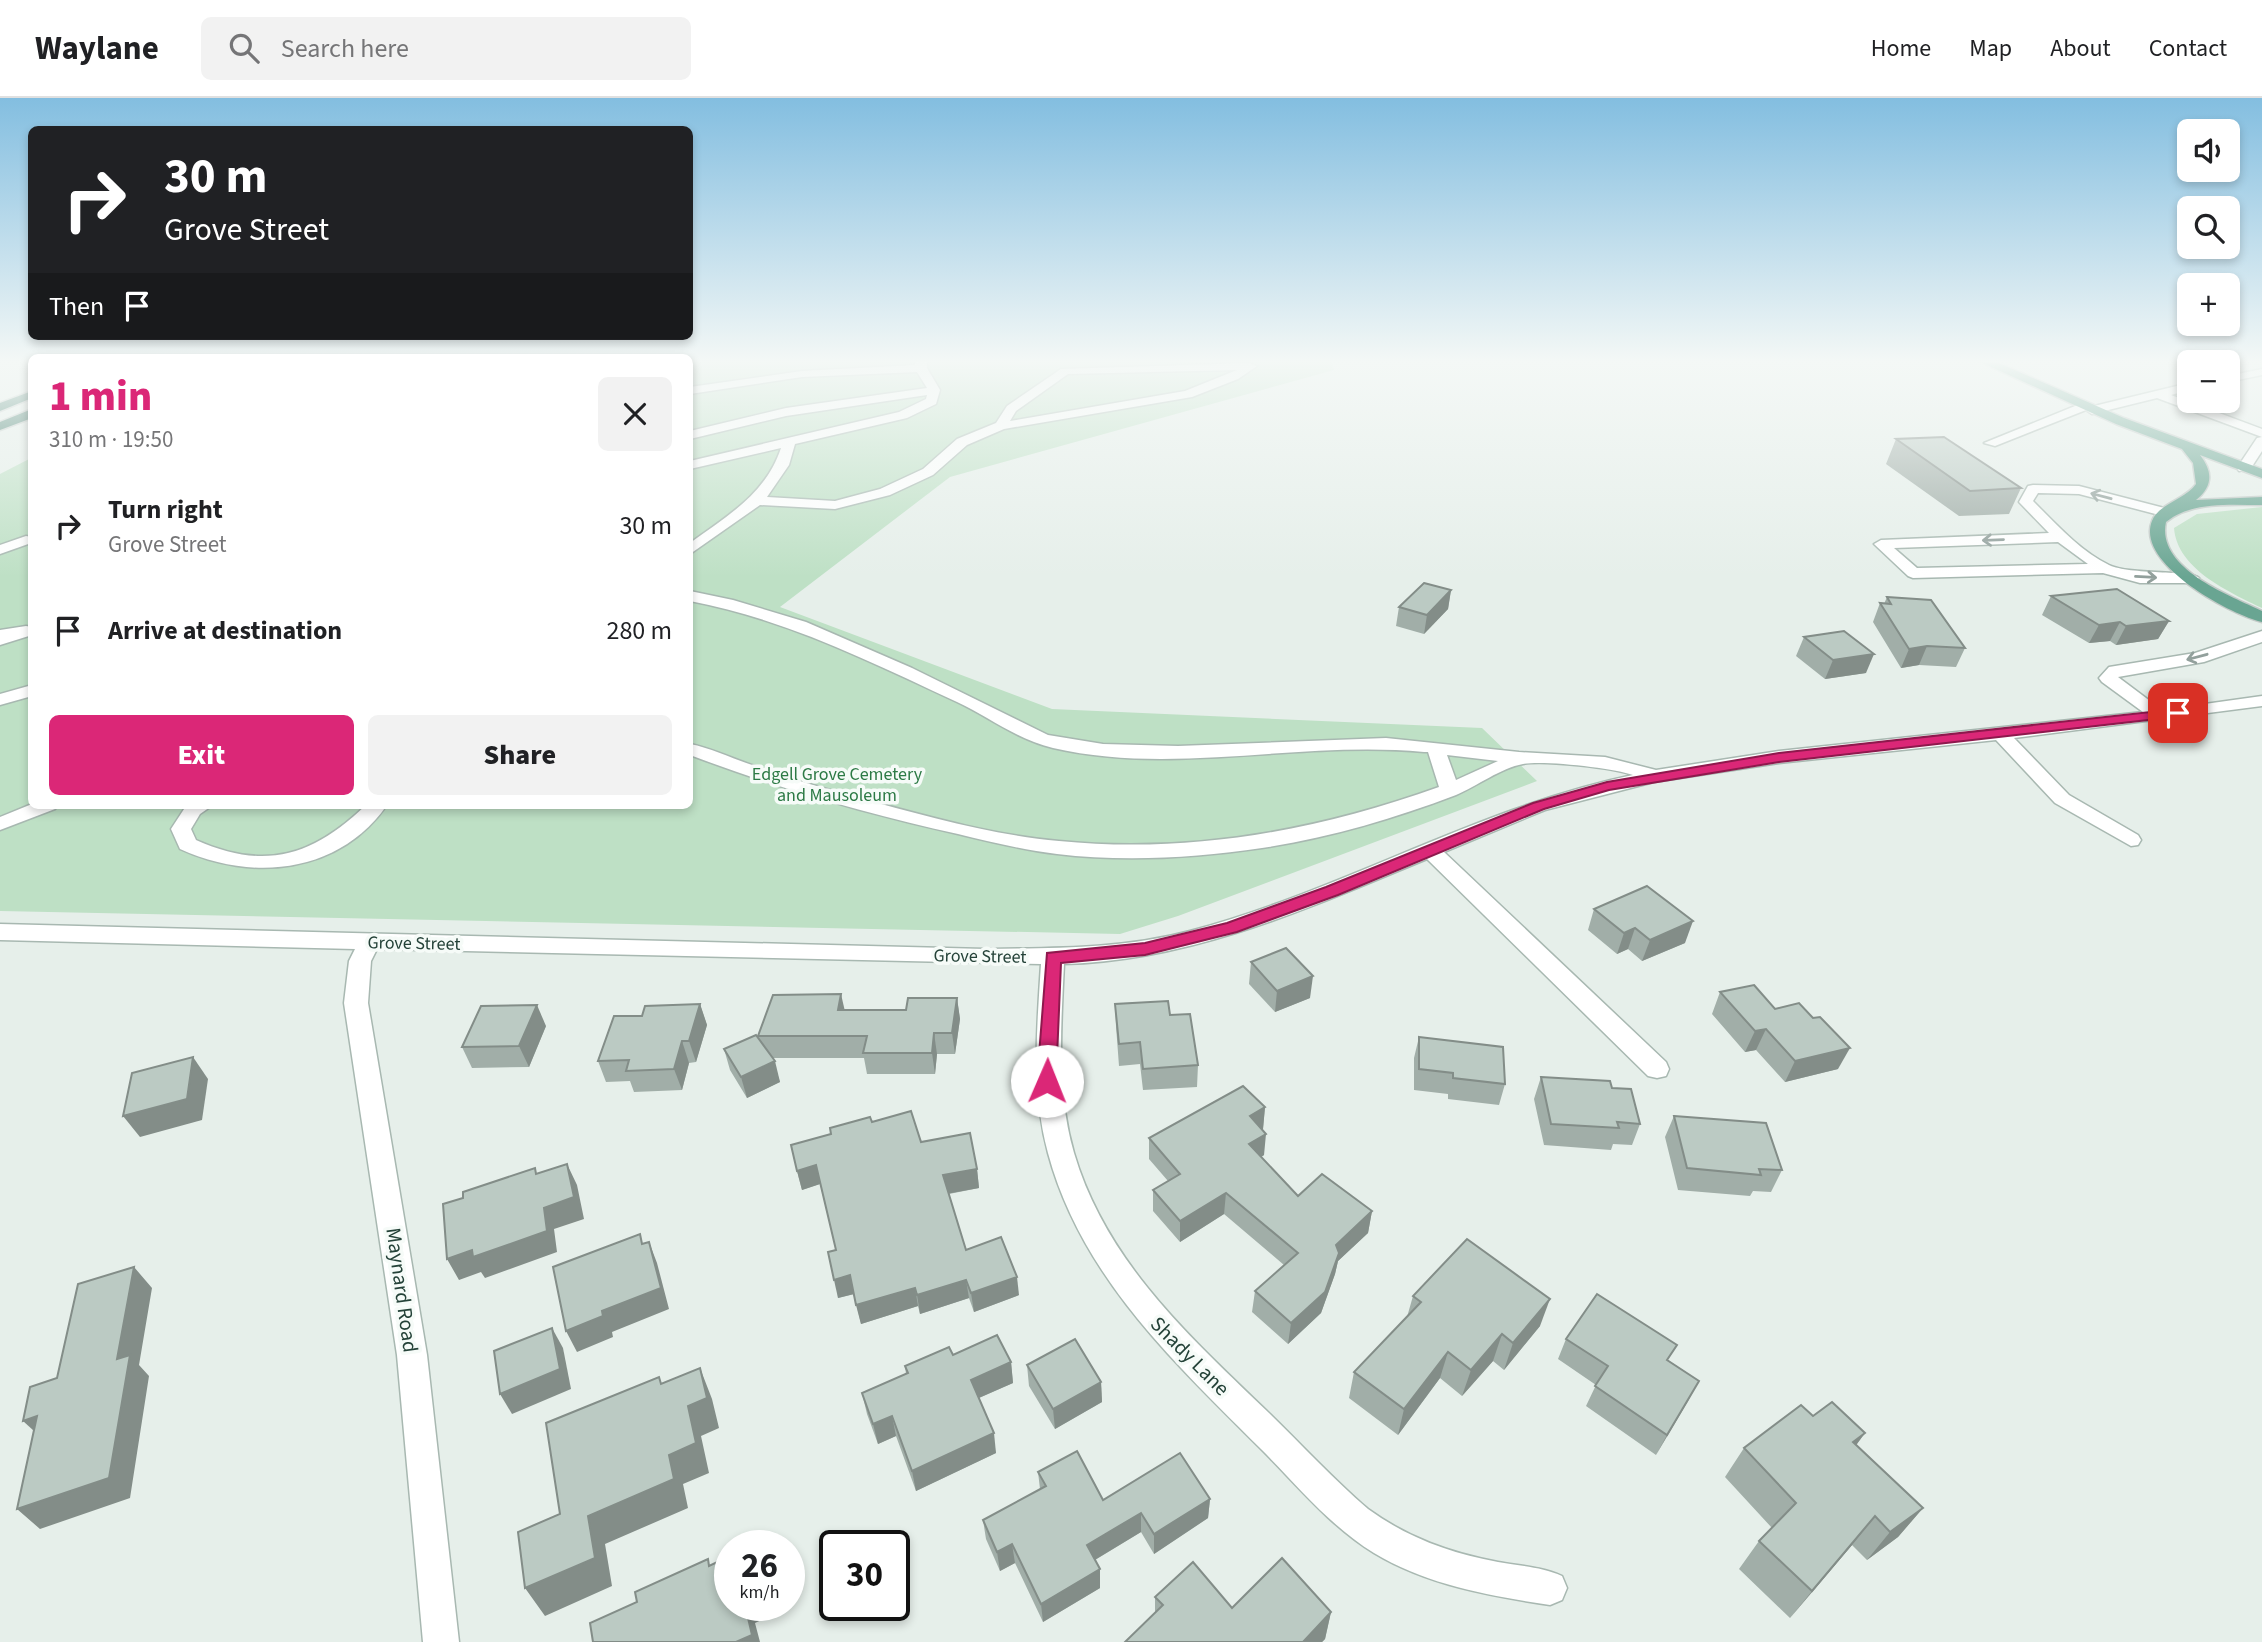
<!DOCTYPE html>
<meta charset="utf-8">
<style>
:root{--surface:#fff;--page:#f2f2f2;--text:#202124;--muted:#757577;--line:#e0e0e0;--accent:#db2777}
body{margin:0;font-family:"Source Sans 3",sans-serif;background:var(--page);color:var(--text);height:100vh;display:flex;flex-direction:column;font-size:26px;white-space:nowrap}
*{box-sizing:border-box;margin:0}
p{font-size:23px;color:var(--muted)}
.icon{flex:none;width:38px;height:38px;fill:none;stroke:currentColor;stroke-width:2;stroke-linecap:round;stroke-linejoin:round}
.map{position:relative;flex:1;overflow:hidden}
.details{position:absolute;left:28px;top:256px;width:665px;height:455px;display:flex;flex-direction:column;background:var(--surface);border-radius:10px;box-shadow:0 4px 10px #0003}
.details>*{flex:none}
.guide{position:absolute;left:28px;top:28px;width:665px;height:214px;border-radius:10px;box-shadow:0 4px 10px #0003;background:#202124;color:#fff;overflow:hidden}
.tools{position:absolute;left:2177px;top:21px;display:grid;gap:14px}
.tools a{display:grid;place-items:center;width:63px;height:63px;border-radius:10px;background:var(--surface);box-shadow:0 4px 10px #0003;font-size:35px}
.speed{position:absolute;left:714px;top:1432px;display:flex;gap:14px;font-size:35px;font-weight:700;text-align:center}
.speed>*{display:grid;place-content:center;width:91px;height:91px;border-radius:50%;background:var(--surface);box-shadow:0 4px 10px #0003;line-height:1}
.speed small{font-size:18px;font-weight:400}
.speed .limit{border:4px solid #111;border-radius:10px;background:#fff;color:#111}
.pin{position:absolute;display:grid;place-items:center;width:60px;height:60px;color:#fff;margin:-30px;border-radius:14px;box-shadow:0 4px 10px #0006}
.me{position:absolute;width:77px;margin:-38px;rotate:1deg;stroke-linejoin:round;filter:drop-shadow(0 0 5px #0008)}
.turn{display:flex;align-items:center;gap:24px;height:147px;padding:0 21px;font-size:32px}
.turn .icon{width:91px;height:91px;stroke-width:2.5}
.turn b{display:block;font-size:49px;line-height:60px}
.then{display:flex;align-items:center;height:66px;padding:0 21px;background:#0003;gap:14px;font-size:26px}
.round{display:grid;place-items:center;flex:none;width:74px;height:74px;border-radius:10px;background:var(--page)}
.headline{display:flex;align-items:center;justify-content:space-between;height:119px;padding:0 21px}
h1{font-size:42px;font-weight:800;line-height:52px;color:var(--accent)}
.button{display:flex;gap:14px;margin-top:auto;padding:14px 21px}
.button a{flex:1;height:80px;border-radius:10px;background:var(--accent);color:#fff;font-size:28px;font-weight:800;line-height:80px;text-align:center}
.button a+a{background:var(--page);color:var(--text)}
ul{padding:0;list-style:none}
li{display:flex;align-items:center;gap:21px;height:105px;padding:0 21px}
li div{flex:1}
li b{display:block;font-size:26px}
li em{font-style:normal}
header{display:flex;align-items:center;gap:42px;box-sizing:border-box;height:98px;padding:0 35px;background:var(--surface);border-bottom:2px solid var(--line)}
header strong{font-size:33px}
nav{display:flex;gap:38px;margin-inline-start:auto;font-size:24px}
.search{width:490px;height:63px;background:var(--page);display:flex;align-items:center;gap:18px;box-sizing:border-box;padding:0 24px;border-radius:10px;color:var(--muted);font-size:26px}
.map>svg:first-child{display:block}
.green{fill:#bee0c5}
.lines{fill:none;stroke-linecap:round;stroke-linejoin:round}
.minor-casing{stroke:#a8b8b1;stroke-width:3}
.major-casing{stroke:#c2cac7;stroke-width:3}
.highway-casing{stroke:#c2cac7;stroke-width:3}
.minor{fill:#fff;fill-rule:evenodd}
.major{fill:#69a592;fill-rule:evenodd}
.highway{fill:#2e6f5d;fill-rule:evenodd}
.wall{fill:#a1aea8}
.shaded-wall{fill:#838d88}
.building{fill:#bbcac3;stroke:#838d88;stroke-width:2}
.oneway{stroke:#92a09c}
.route{fill:#db2777;stroke:#8e194d;stroke-width:2}
.labels{text-anchor:middle;stroke-width:7;stroke-linejoin:round;paint-order:stroke}
.park-label{font-size:18px;fill:#2c7a45;stroke:#f6fbf8}
.street-label{font-size:18px;fill:#244238;stroke:#f6fbf8}
.near-street-label{font-size:21px;fill:#244238;stroke:#f6fbf8}
</style>
<header>
<strong>Waylane</strong>
<div class="search"><svg class="icon" aria-label="search" viewBox="0 0 24 24"><circle cx="10" cy="10" r="6"/><path d="M15 15l6 6"/></svg>Search here</div>
<nav><a>Home</a><a>Map</a><a>About</a><a>Contact</a></nav>
</header>
<div class="map">
<svg width="2262" height="1544" viewBox="0 0 2262 1544">
<rect width="100%" height="100%" fill="#e6efea"/>
<g class="green">
<polygon points="690,262 1331,262 1334,272 950,379 780,509 1052,611 1482,630 1537,683 1178,818 1120,836 0,813 0,376 31,360 32,707 690,707"/>
<path d="M2262,409V510C2229,494 2177,471 2174,430L2197,416Z"/>
</g>
<g class="lines">
<defs>
<g id="minor">
<path d="M915,262H927V270L940,292L936,306L907,320L795,346L789,367L767,399L835,403L880,391L923,371L957,341L996,325L1007,308L1061,271L1249,265L1257,268L1238,281L1192,299L1004,331L967,347L933,377L890,397L835,411L760,407L690,456V445C727,418 766,396 781,350L690,371V363L899,314L926,301L927,297L786,318L690,341V333L786,310L927,290L917,274L802,279L690,296V289L802,273L915,267ZM1237,272L1185,293L1010,323L1016,313L1068,276Z"/>
<polygon points="2262,271 2262,277 2228,284 2228,278"/>
<polygon points="2189,285 2189,292 2171,297 2262,331 2262,339 2157,300 2092,316 2086,312 1995,348 1984,345 2080,306 2090,309"/>
<polygon points="2262,339 2262,353 2251,370 2239,373 2237,370 2257,340"/>
<path d="M2033,387L2079,388L2172,412V418L2167,419L2079,396L2038,395L2033,403C2055,425 2080,453 2109,467C2130,477 2191,472 2199,480L2191,485H2140L2103,475L1913,480L1908,478L1874,446L1881,442L2049,435L2019,404L2028,388ZM2058,444L2088,466L1917,470L1894,450Z"/>
<polygon points="26,438 32,439 31,445 0,456 0,447"/>
<path d="M690,493L733,502L806,524L912,570L1048,637L1103,646L1178,648L1386,640L1519,654L1605,659L1656,672L1779,653L2143,614L2102,584L2099,580L2109,569L2195,555L2262,533V544L2204,564L2118,579L2162,612L2262,598V608L2014,640L2069,697L2138,737L2141,742L2138,747L2131,748L2055,705L1996,642L1779,665L1654,684L1545,712L1444,754L1666,964L1669,971L1666,978L1657,980L1648,978L1427,761C1311,809 1192,863 1064,866C1061,929 1056,993 1074,1055C1106,1164 1190,1239 1269,1315C1302,1347 1333,1381 1368,1411C1408,1440 1450,1455 1498,1464C1520,1468 1542,1469 1562,1478L1567,1490L1562,1502L1550,1507C1490,1498 1427,1487 1374,1455C1330,1428 1297,1387 1261,1351C1174,1264 1081,1178 1048,1055C1031,993 1037,929 1041,866L377,851L371,863L368,905L427,1257L459,1544H423L397,1257L344,905L349,863L355,851L0,842V826L985,851C1054,850 1123,851 1190,833C1342,793 1479,709 1633,677C1614,670 1543,662 1523,666C1501,670 1477,688 1456,697C1393,721 1328,740 1262,750C1195,760 1124,764 1057,756C1023,752 991,744 958,736C867,716 777,690 690,657V646C711,650 733,661 755,668C788,680 822,690 856,699C922,717 991,737 1059,743C1189,756 1316,733 1439,689L1428,654H1424C1301,642 1174,678 1053,650C1018,642 989,619 957,604C869,563 785,521 690,503ZM1447,657L1498,663L1456,682Z"/>
<polygon points="26,528 32,529 32,537 0,547 0,532"/>
<polygon points="32,587 32,598 0,607 0,596"/>
<polygon points="32,706 58,707 55,711 0,732 0,719"/>
<path d="M213,707L200,716L191,731L196,742C265,773 313,758 366,707H387C339,776 252,784 180,751L171,731L186,708Z"/>
</g>
<path id="major" d="M1976,262H1992L2124,320L2262,371V380L2200,357C2213,374 2213,388 2196,402L2262,399V407C2230,407 2192,403 2166,424C2156,470 2228,497 2262,513V524C2229,516 2135,465 2152,423C2158,406 2186,401 2196,386L2193,365L2182,351L2116,326Z"/>
<g id="highway">
<polygon points="32,293 32,300 0,313 0,305"/>
<polygon points="32,311 32,320 0,332 0,324"/>
</g>
</defs>
<use href="#minor" class="minor-casing"/>
<use href="#major" class="major-casing"/>
<use href="#highway" class="highway-casing"/>
<use href="#minor" class="minor"/>
<use href="#major" class="major"/>
<use href="#highway" class="highway"/>
</g>
<g class="wall">
<polygon points="1896,341 2021,390 2009,416 1959,418 1886,366"/>
<polygon points="1451,492 1448,511 1424,536 1396,528 1399,509"/>
<polygon points="2051,498 2169,523 2158,541 2116,547 2110,543 2089,545 2042,517"/>
<polygon points="1887,499 1965,550 1956,569 1919,567 1901,570 1873,524 1880,505 1884,506"/>
<polygon points="1804,539 1866,575 1825,581 1796,558"/>
<polygon points="1594,811 1685,845 1642,863 1628,851 1617,856 1588,832"/>
<polygon points="1251,864 1310,900 1275,914 1249,886"/>
<polygon points="1720,894 1775,911 1838,971 1785,984 1756,952 1745,954 1712,916"/>
<polygon points="957,900 960,921 955,956 937,956 935,976 867,976 864,960 772,960 780,984 747,1000 730,972 724,951 759,941 758,938 844,912 906,912"/>
<polygon points="700,906 707,927 696,964 689,965 682,992 634,994 630,983 606,984 598,963 642,918"/>
<polygon points="1115,906 1170,917 1198,967 1197,989 1143,992 1140,966 1119,968 1116,928"/>
<polygon points="546,928 529,969 472,970 462,949"/>
<polygon points="1419,939 1505,986 1499,1007 1448,1001 1448,996 1414,992 1414,960"/>
<polygon points="1541,979 1612,990 1640,1026 1632,1047 1613,1046 1611,1052 1544,1047 1534,1001"/>
<polygon points="1265,1009 1263,1031 1262,1031 1264,1057 1261,1059 1298,1098 1372,1113 1368,1135 1338,1163 1335,1176 1321,1215 1288,1246 1252,1214 1255,1193 1284,1167 1224,1116 1180,1144 1153,1113 1153,1092 1168,1083 1149,1061 1149,1040"/>
<polygon points="1674,1018 1782,1072 1771,1094 1753,1093 1750,1098 1678,1092 1665,1039"/>
<polygon points="872,1024 921,1044 977,1071 979,1090 949,1096 966,1152 1019,1197 974,1214 969,1200 920,1216 918,1208 861,1226 854,1196 838,1200 836,1152 820,1086 802,1092 797,1073"/>
<polygon points="1413,1198 1540,1228 1504,1272 1493,1263 1462,1298 1440,1280 1398,1337 1349,1300 1354,1274 1407,1219"/>
<polygon points="1566,1241 1669,1263 1699,1283 1656,1357 1586,1308 1596,1287 1558,1261"/>
<polygon points="953,1257 1011,1264 1013,1285 979,1300 996,1355 916,1393 896,1338 878,1346 867,1316 862,1295 906,1276 905,1268"/>
<polygon points="1027,1267 1101,1284 1102,1304 1055,1331 1029,1288"/>
<polygon points="1813,1318 1865,1335 1856,1347 1923,1410 1898,1439 1867,1462 1852,1447 1790,1520 1739,1471 1759,1443 1772,1430 1725,1379 1744,1350"/>
<polygon points="1038,1374 1103,1402 1210,1401 1208,1420 1154,1456 1141,1434 1095,1462 1100,1490 1043,1524 1015,1465 1000,1473 986,1441 983,1422 1040,1391"/>
<polygon points="1155,1499 1232,1510 1331,1514 1325,1541 1322,1544 1125,1544 1155,1515"/>
</g>
<g class="shaded-wall">
<polygon points="1451,492 1448,511 1424,536 1427,517"/>
<polygon points="2169,523 2158,541 2116,547 2126,528"/>
<polygon points="2120,524 2110,543 2089,545 2099,527"/>
<polygon points="1927,548 1919,567 1901,570 1909,551"/>
<polygon points="1874,556 1866,575 1825,581 1833,562"/>
<polygon points="1693,823 1685,845 1642,863 1650,842"/>
<polygon points="1635,830 1628,851 1617,856 1624,835"/>
<polygon points="1313,878 1310,900 1275,914 1277,893"/>
<polygon points="841,896 846,918 838,912"/>
<polygon points="957,900 960,921 955,956 952,935"/>
<polygon points="700,906 707,927 696,964 689,943"/>
<polygon points="537,907 546,928 529,969 519,948"/>
<polygon points="1766,931 1756,952 1745,954 1755,933"/>
<polygon points="934,935 937,956 935,976 932,955"/>
<polygon points="682,943 689,965 682,992 674,971"/>
<polygon points="1850,950 1838,971 1785,984 1795,963"/>
<polygon points="193,959 208,981 202,1022 140,1039 123,1018"/>
<polygon points="775,963 780,984 747,1000 741,979"/>
<polygon points="1265,1009 1263,1031 1248,1040 1250,1018"/>
<polygon points="1266,1036 1264,1057 1247,1068 1249,1046"/>
<polygon points="567,1066 577,1087 584,1121 554,1131 557,1154 485,1180 481,1174 459,1182 447,1161 544,1110"/>
<polygon points="816,1067 820,1086 802,1092 797,1073"/>
<polygon points="977,1071 979,1090 946,1096 943,1077"/>
<polygon points="1226,1095 1224,1116 1180,1144 1180,1123"/>
<polygon points="1372,1113 1368,1135 1338,1163 1335,1176 1321,1215 1288,1246 1291,1225 1336,1147"/>
<polygon points="649,1144 657,1165 669,1211 612,1234 613,1239 577,1254 566,1233 602,1213"/>
<polygon points="134,1169 152,1190 139,1267 149,1278 130,1400 40,1431 17,1411 117,1261"/>
<polygon points="850,1177 854,1196 838,1200 834,1182"/>
<polygon points="1017,1179 1019,1197 974,1214 971,1195"/>
<polygon points="966,1182 969,1200 920,1216 917,1197"/>
<polygon points="915,1190 918,1208 861,1226 856,1207"/>
<polygon points="1550,1201 1540,1228 1504,1272 1513,1245"/>
<polygon points="552,1230 563,1250 571,1291 512,1316 500,1296"/>
<polygon points="1502,1236 1493,1263 1462,1298 1471,1272"/>
<polygon points="1448,1254 1440,1280 1398,1337 1404,1311"/>
<polygon points="1011,1264 1013,1285 974,1302 971,1282"/>
<polygon points="700,1270 712,1301 719,1330 701,1338 709,1375 683,1386 688,1410 605,1446 612,1488 545,1518 525,1490 588,1418 669,1357 688,1308"/>
<polygon points="1699,1283 1688,1303 1656,1357 1667,1337"/>
<polygon points="1101,1284 1102,1304 1055,1331 1053,1311"/>
<polygon points="37,1318 45,1343 23,1323"/>
<polygon points="892,1318 896,1338 878,1346 873,1326"/>
<polygon points="994,1335 996,1355 916,1393 912,1373"/>
<polygon points="1865,1335 1843,1365 1853,1344"/>
<polygon points="1210,1401 1208,1420 1154,1456 1154,1436"/>
<polygon points="1923,1410 1898,1439 1867,1462 1890,1434"/>
<polygon points="1141,1415 1141,1434 1088,1466 1087,1447"/>
<polygon points="1875,1418 1852,1447 1790,1520 1812,1493"/>
<polygon points="1012,1446 1015,1465 1000,1473 997,1454"/>
<polygon points="1100,1471 1100,1490 1043,1524 1041,1506"/>
<polygon points="745,1507 774,1507 776,1515 755,1525 760,1544 736,1544"/>
<polygon points="1331,1514 1325,1541 1322,1544 1303,1544"/>
</g>
<g class="building">
<polygon points="1944,339 2021,390 1970,393 1896,341"/>
<polygon points="1424,485 1451,492 1427,517 1399,509"/>
<polygon points="2117,491 2169,523 2126,528 2120,524 2099,527 2051,498"/>
<polygon points="1887,499 1931,502 1965,550 1927,548 1909,551 1880,505 1891,506"/>
<polygon points="1844,533 1874,556 1833,562 1804,539"/>
<polygon points="1647,788 1693,823 1650,842 1635,830 1624,835 1594,811"/>
<polygon points="1286,850 1313,878 1277,893 1251,864"/>
<polygon points="1754,887 1775,911 1799,905 1813,920 1820,919 1850,950 1795,963 1766,931 1755,933 1720,894"/>
<polygon points="841,896 838,912 906,912 908,900 957,900 952,935 934,935 932,955 863,955 867,938 758,938 773,897"/>
<polygon points="1168,903 1170,917 1190,916 1198,967 1143,971 1140,944 1119,946 1115,906"/>
<polygon points="700,906 689,943 682,943 674,971 626,973 629,962 598,963 614,918 642,918 645,908"/>
<polygon points="537,907 519,948 462,949 481,908"/>
<polygon points="756,937 775,963 741,979 724,951"/>
<polygon points="1419,939 1503,949 1505,986 1453,980 1453,975 1419,971"/>
<polygon points="193,959 187,1001 123,1018 132,975"/>
<polygon points="1541,979 1610,983 1612,990 1631,991 1640,1026 1617,1024 1619,1030 1551,1026"/>
<polygon points="1243,988 1265,1009 1250,1018 1266,1036 1249,1046 1298,1098 1322,1076 1372,1113 1336,1147 1339,1155 1325,1194 1291,1225 1255,1193 1298,1155 1226,1095 1180,1123 1153,1092 1180,1076 1149,1040"/>
<polygon points="911,1013 921,1044 970,1035 977,1071 943,1077 966,1152 1001,1139 1017,1179 971,1195 966,1182 917,1197 915,1190 856,1207 850,1177 834,1182 828,1154 836,1152 816,1067 797,1073 791,1047 831,1036 830,1030 870,1019 872,1024"/>
<polygon points="1674,1018 1766,1025 1782,1072 1759,1071 1761,1077 1687,1070"/>
<polygon points="567,1066 574,1099 544,1110 547,1133 473,1159 472,1152 447,1161 443,1106 463,1100 463,1094 535,1070 536,1076"/>
<polygon points="640,1136 642,1146 649,1144 661,1190 602,1213 603,1218 566,1233 553,1169"/>
<polygon points="1467,1141 1550,1201 1513,1245 1502,1236 1471,1272 1448,1254 1404,1311 1354,1274 1421,1204 1413,1198"/>
<polygon points="134,1169 117,1261 130,1257 109,1380 17,1411 37,1318 23,1323 30,1289 57,1280 78,1186"/>
<polygon points="1597,1196 1677,1247 1667,1262 1699,1283 1667,1337 1595,1288 1608,1268 1566,1241"/>
<polygon points="552,1230 560,1271 500,1296 494,1253"/>
<polygon points="997,1237 1011,1264 971,1282 994,1335 912,1373 892,1318 873,1326 862,1295 908,1275 905,1268 949,1249 953,1257"/>
<polygon points="1075,1241 1101,1284 1053,1311 1027,1267"/>
<polygon points="700,1270 707,1300 688,1308 696,1345 669,1357 674,1381 588,1418 595,1460 525,1490 518,1434 560,1416 546,1325 659,1279 661,1286"/>
<polygon points="1832,1304 1865,1335 1853,1344 1923,1410 1890,1434 1875,1418 1812,1493 1759,1443 1796,1405 1744,1350 1801,1307 1813,1318"/>
<polygon points="1077,1353 1103,1402 1180,1355 1210,1401 1154,1436 1141,1415 1087,1447 1100,1471 1041,1506 1012,1446 997,1454 983,1422 1046,1388 1038,1374"/>
<polygon points="730,1458 730,1507 745,1507 752,1537 736,1544 593,1544 590,1525 637,1504 635,1494 708,1461 709,1468"/>
<polygon points="1282,1460 1331,1514 1303,1544 1125,1544 1163,1507 1155,1499 1193,1464 1232,1510"/>
</g>
<defs><path id="oneway-shaft" d="M-6 0H5M1.5-3L5.5 0L1.5 3" fill="none" stroke-width="1.6" stroke-linecap="round" stroke-linejoin="round" transform="scale(1.75)"/></defs>
<g class="oneway">
<use href="#oneway-shaft" transform="translate(2101 398) rotate(-165)"/>
<use href="#oneway-shaft" transform="translate(1993 442) rotate(178)"/>
<use href="#oneway-shaft" transform="translate(2146 479) rotate(3)"/>
<use href="#oneway-shaft" transform="translate(2197 559) rotate(165)"/>
</g>
<linearGradient id="sky" x2="0" y2="1"><stop stop-color="#83bee0"/><stop offset="0.55" stop-color="#f4f8f6"/><stop offset="1" stop-color="#f4f8f6" stop-opacity="0"/></linearGradient>
<rect width="2262" height="479" fill="url(#sky)"/>
<polygon class="route" points="2178,611 2183,613 2183,618 1779,664 1609,692 1544,711 1338,797 1237,834 1145,857 1061,865 1056,983 1047,990 1037,983 1047,855 1145,845 1227,825 1326,789 1533,705 1607,684 1779,655"/>
<g class="labels">
<g class="park-label">
<text x="837" y="682">Edgell Grove Cemetery<tspan x="837" dy="21">and Mausoleum</tspan></text>
</g>
<g class="street-label">
<text transform="translate(414 845) rotate(1)" y="6">Grove Street</text>
<text transform="translate(980 858) rotate(1)" y="6">Grove Street</text>
</g>
<g class="near-street-label">
<text transform="translate(402 1192) rotate(82)" y="7">Maynard Road</text>
<text transform="translate(1190 1258) rotate(45)" y="7">Shady Lane</text>
</g>
</g>
</svg>
<div class="tools">
<a><svg class="icon" aria-label="sound" viewBox="0 0 24 24"><path d="M4 9h4l5-4v14l-5-4H4zM17 9q2 3 0 6"/></svg></a>
<a><svg class="icon" aria-label="search" viewBox="0 0 24 24"><circle cx="10" cy="10" r="6"/><path d="M15 15l6 6"/></svg></a>
<a>+</a>
<a>−</a>
</div>
<div class="speed"><div>26<small>km/h</small></div><div class="limit">30</div></div>
<div class="pin" style="left:2178px;top:615px;background:#d93025"><svg class="icon" aria-label="arrive" viewBox="0 0 24 24"><path d="M6 21V4h12l-3 4 3 4H6"/></svg></div>
<svg class="me" style="left:1047px;top:983px" viewBox="-20 -20 40 40"><circle r="19" fill="#fff"/><path d="M0-13L10 11 0 6-10 11z" fill="#db2777"/></svg>
<div class="guide">
<div class="turn"><svg class="icon" aria-label="right" viewBox="0 0 24 24"><path d="M7 20v-9h11M14 6l5 5-5 5"/></svg><div><b>30 m</b>Grove Street</div></div>
<div class="then">Then<svg class="icon" aria-label="arrive" viewBox="0 0 24 24"><path d="M6 21V4h12l-3 4 3 4H6"/></svg></div>
</div>
<section class="details">
<div class="headline"><div><h1>1 min</h1><p>310 m · 19:50</p></div><a class="round"><svg class="icon" aria-label="close" viewBox="0 0 24 24"><path d="M6 6l12 12M18 6L6 18"/></svg></a></div>
<ul>
<li><svg class="icon" aria-label="right" viewBox="0 0 24 24"><path d="M7 20v-9h11M14 6l5 5-5 5"/></svg><div><b>Turn right</b><p>Grove Street</p></div><em>30 m</em></li>
<li><svg class="icon" aria-label="arrive" viewBox="0 0 24 24"><path d="M6 21V4h12l-3 4 3 4H6"/></svg><div><b>Arrive at destination</b></div><em>280 m</em></li>
</ul>
<div class="button"><a>Exit</a><a>Share</a></div>
</section>
</div>
